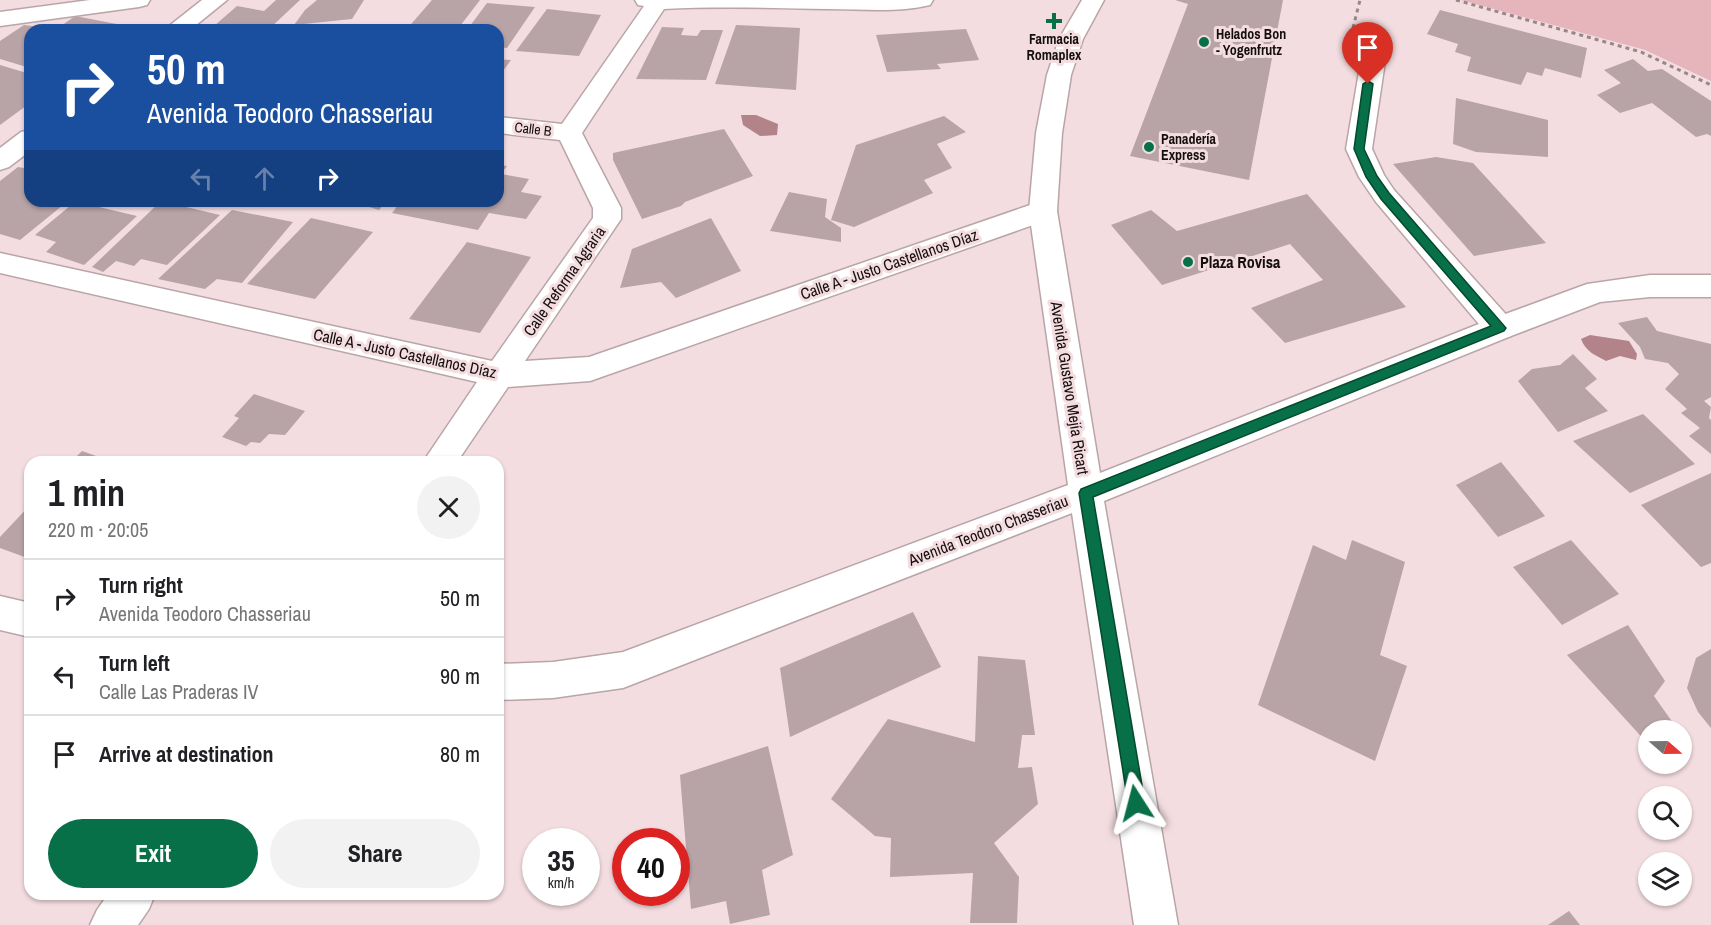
<!DOCTYPE html>
<meta charset="utf-8">
<style>
:root{--surface:#fff;--page:#f2f2f2;--text:#202124;--muted:#757577;--line:#e0e0e0;--accent:#077048}
body{margin:0;font-family:"Archivo Narrow",sans-serif;background:var(--page);color:var(--text);height:100vh;display:flex;flex-direction:column;font-size:22px;white-space:nowrap}
*{box-sizing:border-box;margin:0}
p{font-size:20px;color:var(--muted)}
.icon{flex:none;width:33px;height:33px;fill:none;stroke:currentColor;stroke-width:2;stroke-linecap:round;stroke-linejoin:round}
.map{position:relative;flex:1;overflow:hidden}
.panel{position:absolute;left:24px;top:456px;width:480px;height:444px;display:flex;flex-direction:column;background:var(--surface);border-radius:18px;box-shadow:0 2px 4px #0004}
.panel>*{flex:none}
.banner{position:absolute;left:24px;top:24px;width:480px;height:183px;border-radius:18px;box-shadow:0 2px 4px #0004;background:#1a4fa0;color:#fff;overflow:hidden}
.needle{width:39px;rotate:110deg}
.tools{position:absolute;left:1638px;top:720px;display:grid;gap:12px}
.tools a{display:grid;place-items:center;width:54px;height:54px;border-radius:50%;background:var(--surface);box-shadow:0 2px 4px #0004;font-size:30px}
.speed{position:absolute;left:522px;top:828px;display:flex;gap:12px;font-size:30px;font-weight:700;text-align:center}
.speed>*{display:grid;place-content:center;width:78px;height:78px;border-radius:50%;background:var(--surface);box-shadow:0 2px 4px #0004;line-height:1}
.speed small{font-size:15px;font-weight:400}
.speed .limit{border:9px solid #d22;background:#fff;color:#111}
.pin{position:absolute;display:grid;place-items:center;width:51px;height:51px;color:#fff;margin:-62px -26px;border-radius:50% 50% 50% 0;rotate:-45deg;box-shadow:0 0 6px #0007}
.pin .icon{rotate:45deg}
.me{position:absolute;width:66px;margin:-33px;rotate:351deg;stroke-linejoin:round;filter:drop-shadow(0 0 4px #0008)}
.turn{display:flex;align-items:center;gap:21px;height:126px;padding:0 24px;font-size:27px}
.turn .icon{width:78px;height:78px;stroke-width:2.5}
.turn b{display:block;font-size:42px;line-height:51px}
.lanes{display:flex;align-items:center;height:57px;padding:0 24px;background:#0003;justify-content:center;gap:30px;direction:ltr}
.lanes .off{opacity:.35}
.round{display:grid;place-items:center;flex:none;width:63px;height:63px;border-radius:32px;background:var(--page)}
.summary{display:flex;align-items:center;justify-content:space-between;height:102px;padding:0 24px}
h1{font-size:36px;font-weight:700;line-height:45px}
.button{display:flex;gap:12px;margin-top:auto;padding:12px 24px}
.button a{flex:1;height:69px;border-radius:36px;background:var(--accent);color:#fff;font-size:24px;font-weight:700;line-height:69px;text-align:center}
.button a+a{background:var(--page);color:var(--text)}
ul{padding:0;list-style:none}
li{display:flex;align-items:center;gap:18px;height:78px;padding:0 24px;border-top:2px solid var(--line)}
li div{flex:1}
li b{display:block;font-size:22px}
li em{font-style:normal}
.map>svg:first-child{display:block}
.green{fill:#e6b4bb}
.water{fill:#b3838a}
.building{fill:#b8a3a6}
.lines{fill:none;stroke-linecap:round;stroke-linejoin:round}
.minor-casing{stroke:#b9a5a7;stroke-width:3}
.tertiary-casing{stroke:#b9a5a7;stroke-width:3}
.path{stroke:#978789;stroke-width:3;stroke-dasharray:4 4;stroke-linecap:butt}
.minor{fill:#fff;fill-rule:evenodd}
.tertiary{fill:#fff;fill-rule:evenodd}
.route{fill:#077048;stroke:#05492f;stroke-width:1.5}
.poi-dot{fill:#077048;stroke:#f3dde0;stroke-width:2}
.labels{text-anchor:middle;stroke-width:6;stroke-linejoin:round;paint-order:stroke}
.far-poi-label{font-size:14px;font-weight:bold;fill:#150e0f;stroke:#f3dde0;text-anchor:start}
.far-street-label{font-size:14px;fill:#150e0f;stroke:#f3dde0}
.poi-label{font-size:16px;font-weight:bold;fill:#150e0f;stroke:#f3dde0;text-anchor:start}
.street-label{font-size:16px;fill:#150e0f;stroke:#f3dde0}
</style>
<div class="map">
<svg width="1711" height="925" viewBox="0 0 1711 925">
<rect width="100%" height="100%" fill="#f3dde0"/>
<polygon class="green" points="1461,0 1711,0 1711,81 1645,50"/>
<g class="water">
<polygon points="741,115 756,115 778,124 777,135 760,136 743,125"/>
<path d="M1590,335L1629,341L1637,354L1636,360L1620,356L1606,361C1595,355 1586,352 1581,339Z"/>
</g>
<g class="building">
<polygon points="276,0 300,0 268,30 234,30 214,26 237,6 264,11"/>
<polygon points="317,0 364,0 352,19 294,25 305,10"/>
<polygon points="432,0 480,0 457,30 406,30"/>
<polygon points="1175,0 1283,0 1249,180 1130,156 1188,4"/>
<polygon points="487,3 535,7 507,48 498,47 498,30 467,30"/>
<polygon points="547,9 601,15 579,56 516,51"/>
<polygon points="1440,10 1587,48 1581,78 1545,68 1542,76 1527,72 1521,85 1467,71 1471,57 1455,52 1458,44 1427,34"/>
<polygon points="75,16 127,26 122,30 30,30 30,68 0,59 0,41 24,25 57,29"/>
<polygon points="736,25 800,28 796,90 715,84"/>
<polygon points="662,27 684,28 681,35 697,36 701,30 723,30 706,80 636,79"/>
<polygon points="966,29 979,60 937,64 941,69 887,72 876,35"/>
<polygon points="498,59 511,60 498,78"/>
<polygon points="1633,59 1648,71 1662,69 1711,101 1711,136 1707,134 1696,137 1652,103 1620,113 1597,95 1621,83 1604,70"/>
<polygon points="0,65 30,74 30,103 0,125"/>
<polygon points="1456,98 1548,120 1548,157 1476,152 1453,144"/>
<polygon points="944,116 966,132 937,144 952,168 924,180 933,193 854,227 831,220 856,145"/>
<polygon points="724,129 753,176 685,202 681,206 642,219 613,160 613,153"/>
<polygon points="1436,157 1473,163 1546,243 1474,256 1393,164"/>
<polygon points="498,165 507,166 501,174 529,179 521,192 542,196 526,219 489,213 478,230 392,213 401,201 498,201"/>
<polygon points="18,167 30,169 30,201 68,201 20,240 0,234 0,181"/>
<polygon points="789,192 827,199 825,217 841,228 841,242 770,231"/>
<polygon points="1307,194 1406,307 1285,343 1251,308 1323,280 1290,244 1162,285 1111,225 1151,210 1177,231"/>
<polygon points="76,201 105,201 99,207 137,216 84,265 46,252 56,242 35,235"/>
<polygon points="161,201 220,215 167,265 141,259 134,266 116,261 103,272 92,267"/>
<polygon points="350,201 386,201 379,210"/>
<polygon points="232,210 293,222 242,283 217,279 205,289 158,279"/>
<polygon points="311,218 373,232 315,299 247,284"/>
<polygon points="711,218 741,271 676,298 661,282 620,288 632,249"/>
<polygon points="467,242 531,257 480,333 409,319"/>
<polygon points="1647,317 1657,331 1711,344 1711,397 1704,401 1711,407 1709,418 1711,420 1711,454 1689,436 1700,428 1681,413 1687,409 1665,389 1679,374 1668,363 1645,359 1640,347 1618,323"/>
<polygon points="1573,354 1597,379 1585,388 1608,411 1558,432 1518,381 1532,369 1560,365"/>
<polygon points="254,394 305,411 285,435 269,434 260,443 251,442 246,446 222,437 239,418 234,416"/>
<polygon points="1643,414 1695,464 1630,493 1573,441"/>
<polygon points="82,451 113,462 71,462"/>
<polygon points="1501,462 1545,516 1498,537 1456,485"/>
<polygon points="1711,473 1711,563 1701,567 1641,505"/>
<polygon points="30,505 30,559 0,548 0,537"/>
<polygon points="1352,540 1405,562 1380,655 1407,666 1375,761 1258,705 1313,545 1346,560"/>
<polygon points="1571,540 1619,594 1562,625 1513,567"/>
<polygon points="913,612 941,667 790,737 780,668"/>
<polygon points="1628,625 1665,681 1654,696 1678,730 1648,730 1648,744 1567,655"/>
<polygon points="1711,649 1711,728 1698,712 1687,688 1696,658"/>
<polygon points="978,656 1025,660 1035,735 1022,735 1018,768 1032,767 1038,804 994,843 1019,877 1017,923 970,923 973,873 890,877 891,838 875,836 831,799 888,719 975,742"/>
<polygon points="1682,735 1692,750 1682,758"/>
<polygon points="768,746 793,855 762,870 770,915 730,924 726,901 691,909 680,775"/>
<polygon points="1569,911 1580,925 1548,925"/>
</g>
<g class="lines">
<defs>
<g id="minor">
<polygon points="90,0 150,0 147,5 139,7 0,26 0,12"/>
<polygon points="202,0 227,0 190,30 164,30"/>
<path d="M635,0H933L930,5C898,13 862,9 829,9C774,8 719,6 664,9L582,133L621,208V219L525,361L589,357L1033,204L1043,202L1053,204L1057,211L1053,218L590,381L508,387L457,462H423L477,382L0,273V253L492,361L593,218V208L560,140L498,133V117L562,124L644,6L638,5Z"/>
<polygon points="1375,41 1383,43 1387,48 1372,149 1384,175 1394,190 1511,320 1515,328 1511,336 1500,339 1489,336 1376,202 1359,177 1346,149 1363,48 1367,43"/>
<polygon points="30,130 30,151 9,167 0,170 0,148 21,132"/>
<polygon points="108,894 155,894 149,909 138,925 90,925 97,910"/>
</g>
<g id="tertiary">
<polygon points="1082,0 1104,0 1083,39 1071,75 1062,133 1057,211 1100,473 1489,320 1587,284 1650,275 1711,275 1711,297 1650,297 1600,302 1511,336 1104,501 1178,925 1134,925 1072,513 623,688 553,698 498,700 498,664 553,662 623,652 1068,485 1029,211 1036,133 1047,75 1059,39"/>
<polygon points="0,596 30,603 30,637 0,630"/>
</g>
</defs>
<use href="#minor" class="minor-casing"/>
<use href="#tertiary" class="tertiary-casing"/>
<g class="path">
<polyline points="1456,0 1641,52 1711,85"/>
<polyline points="1353,28 1360,0"/>
</g>
<use href="#minor" class="minor"/>
<use href="#tertiary" class="tertiary"/>
</g>
<polygon class="route" points="1368,81 1373,84 1364,149 1377,176 1389,193 1506,328 1504,331 1093,497 1145,803 1142,809 1136,812 1130,809 1128,803 1079,493 1081,489 1491,326 1381,199 1366,177 1354,149 1363,84"/>
<g class="poi-dot">
<path d="M1051 12h6v6h6v6h-6v6h-6v-6h-6v-6h6z"/>
<circle cx="1204" cy="42" r="6"/>
<circle cx="1149" cy="147" r="6"/>
<circle cx="1188" cy="262" r="6"/>
</g>
<g class="labels">
<g class="far-poi-label">
<text x="1216" y="39">Helados Bon<tspan x="1216" dy="16">- Yogenfrutz</tspan></text>
<text x="1054" y="44" text-anchor="middle">Farmacia<tspan x="1054" dy="16">Romaplex</tspan></text>
<text x="1161" y="144">Panadería<tspan x="1161" dy="16">Express</tspan></text>
</g>
<g class="far-street-label">
<text transform="translate(533 129) rotate(7)" y="5">Calle B</text>
</g>
<g class="poi-label">
<text x="1200" y="268">Plaza Rovisa</text>
</g>
<g class="street-label">
<text transform="translate(889 264) rotate(-19)" y="6">Calle A - Justo Castellanos Díaz</text>
<text transform="translate(564 281) rotate(-55)" y="6">Calle Reforma Agraria</text>
<text transform="translate(405 353) rotate(12)" y="6">Calle A - Justo Castellanos Díaz</text>
<text transform="translate(1070 388) rotate(81)" y="6">Avenida Gustavo Mejía Ricart</text>
<text transform="translate(988 530) rotate(-21)" y="6">Avenida Teodoro Chasseriau</text>
</g>
</g>
</svg>
<div class="tools">
<a><svg class="needle" viewBox="-14 -14 28 28"><path d="M0-13l5 13h-10z" fill="#e53935"/><path d="M0 13l5-13h-10z" fill="#757577"/></svg></a>
<a><svg class="icon" aria-label="search" viewBox="0 0 24 24"><circle cx="10" cy="10" r="6"/><path d="M15 15l6 6"/></svg></a>
<a><svg class="icon" aria-label="layers" viewBox="0 0 24 24"><path d="M12 4l9 5-9 5-9-5zM3 14l9 5 9-5"/></svg></a>
</div>
<div class="speed"><div>35<small>km/h</small></div><div class="limit">40</div></div>
<div class="pin" style="left:1368px;top:84px;background:#d93025"><svg class="icon" aria-label="arrive" viewBox="0 0 24 24"><path d="M6 21V4h12l-3 4 3 4H6"/></svg></div>
<svg class="me" style="left:1136px;top:803px" viewBox="-20 -20 40 40"><path d="M0-17L14 15 0 8-14 15z" fill="#077048" stroke="#fff" stroke-width="4"/></svg>
<div class="banner">
<div class="turn"><svg class="icon" aria-label="right" viewBox="0 0 24 24"><path d="M7 20v-9h11M14 6l5 5-5 5"/></svg><div><b>50 m</b>Avenida Teodoro Chasseriau</div></div>
<div class="lanes"><svg class="icon off" aria-label="left" viewBox="0 0 24 24"><path d="M17 20v-9H6M10 6l-5 5 5 5"/></svg><svg class="icon off" aria-label="ahead" viewBox="0 0 24 24"><path d="M12 20V5M6 11l6-6 6 6"/></svg><svg class="icon" aria-label="right" viewBox="0 0 24 24"><path d="M7 20v-9h11M14 6l5 5-5 5"/></svg></div>
</div>
<section class="panel">
<div class="summary"><div><h1>1 min</h1><p>220 m · 20:05</p></div><a class="round"><svg class="icon" aria-label="close" viewBox="0 0 24 24"><path d="M6 6l12 12M18 6L6 18"/></svg></a></div>
<ul>
<li><svg class="icon" aria-label="right" viewBox="0 0 24 24"><path d="M7 20v-9h11M14 6l5 5-5 5"/></svg><div><b>Turn right</b><p>Avenida Teodoro Chasseriau</p></div><em>50 m</em></li>
<li><svg class="icon" aria-label="left" viewBox="0 0 24 24"><path d="M17 20v-9H6M10 6l-5 5 5 5"/></svg><div><b>Turn left</b><p>Calle Las Praderas IV</p></div><em>90 m</em></li>
<li><svg class="icon" aria-label="arrive" viewBox="0 0 24 24"><path d="M6 21V4h12l-3 4 3 4H6"/></svg><div><b>Arrive at destination</b></div><em>80 m</em></li>
</ul>
<div class="button"><a>Exit</a><a>Share</a></div>
</section>
</div>
